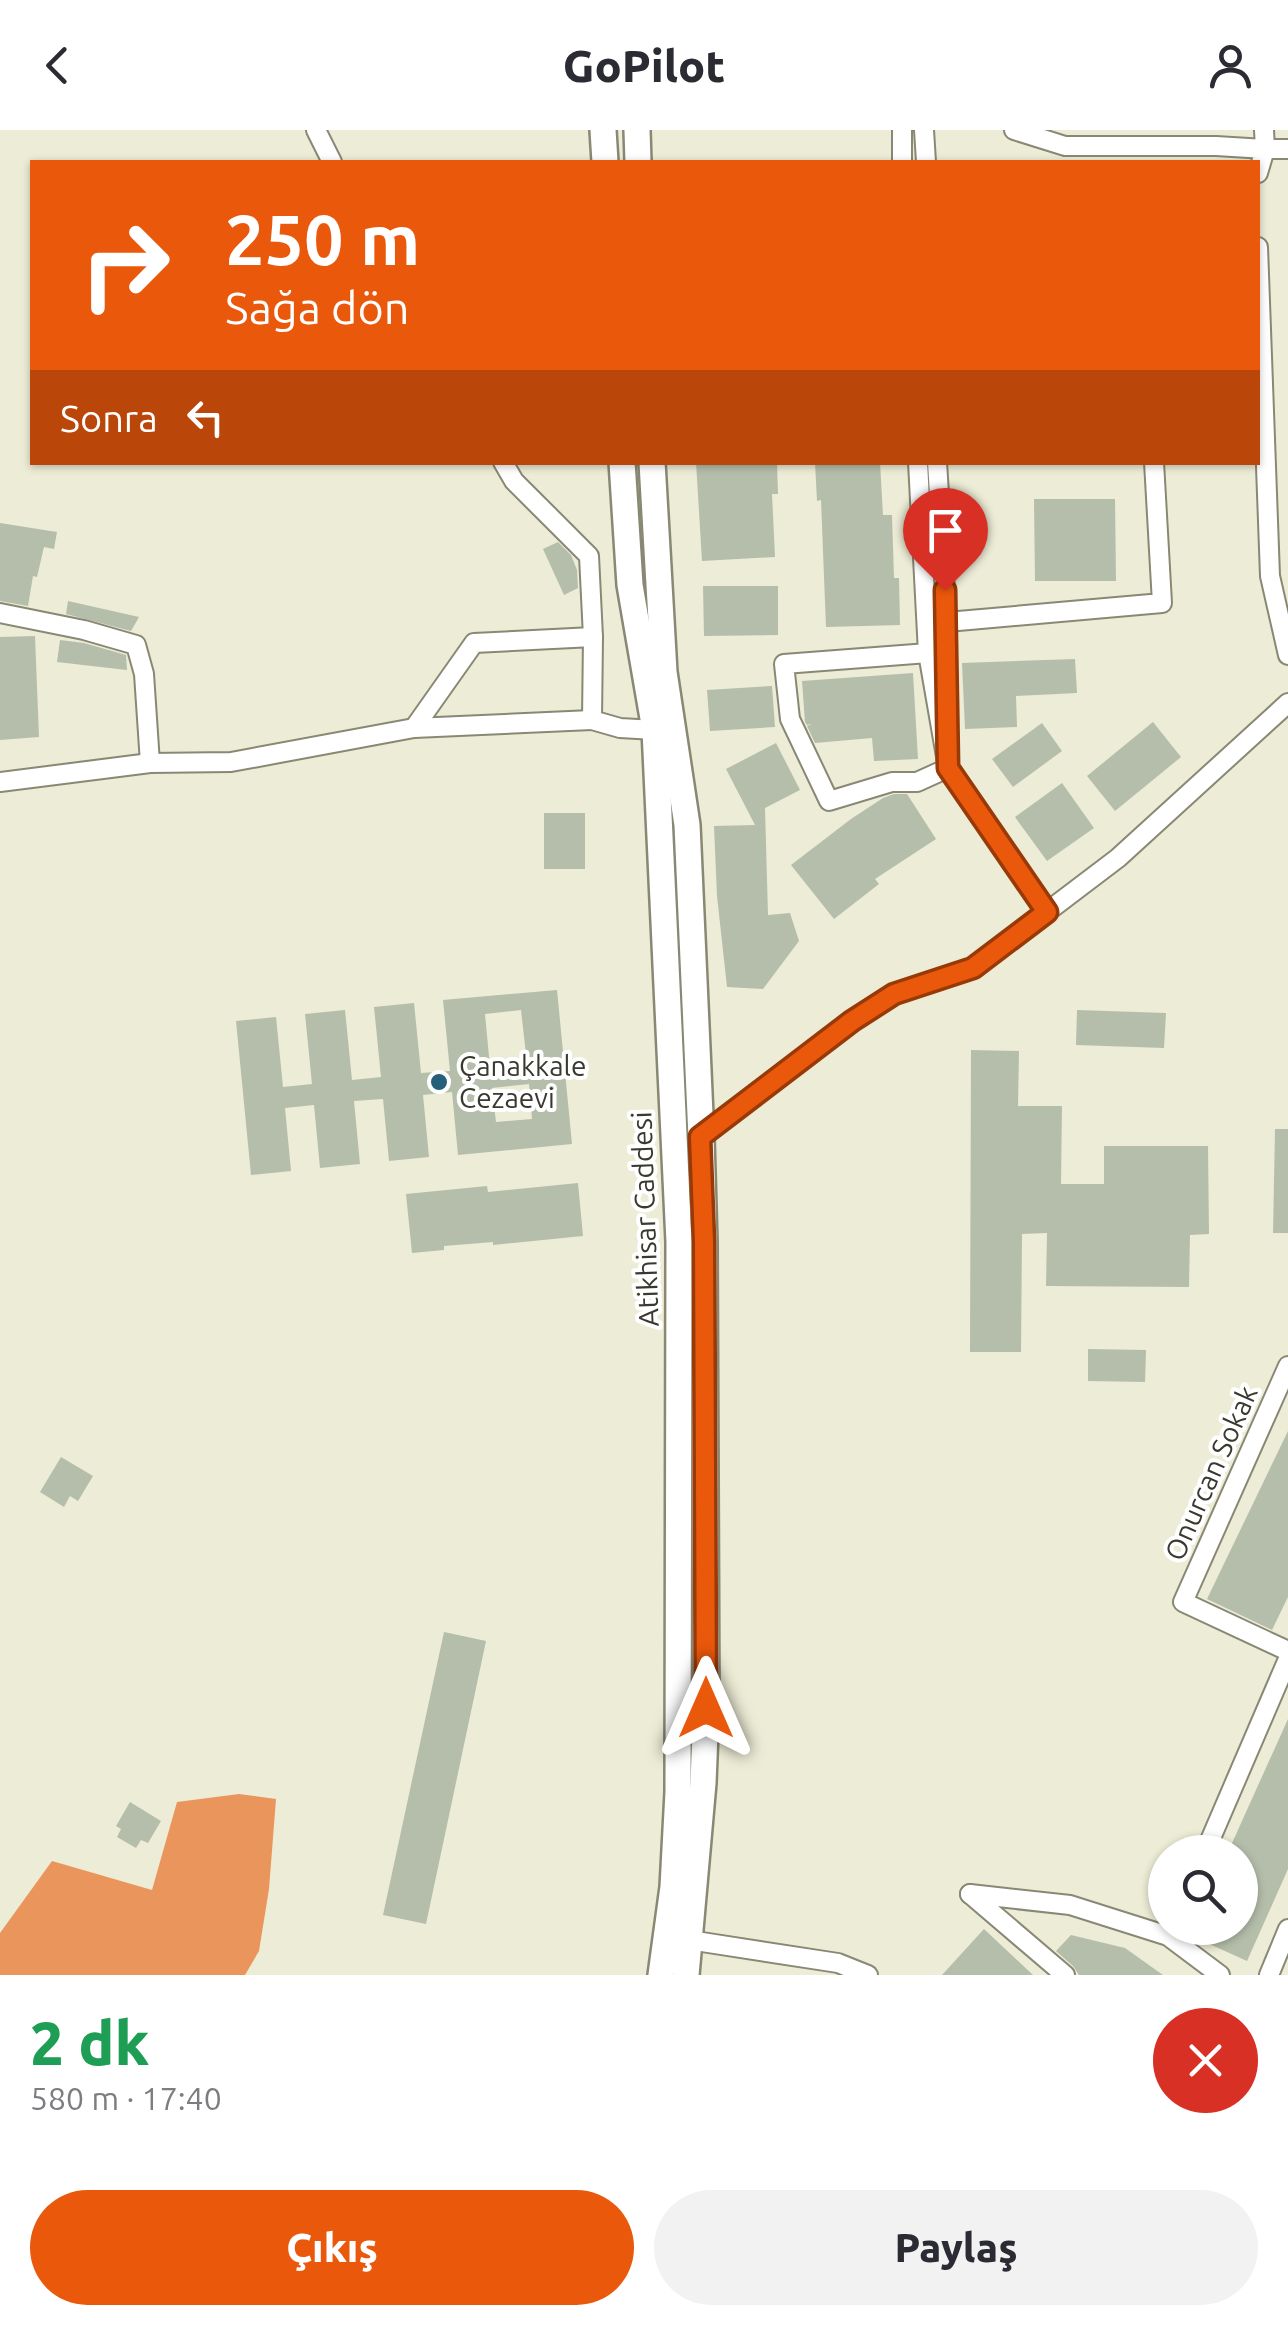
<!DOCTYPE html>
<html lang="tr">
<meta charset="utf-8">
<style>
:root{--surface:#fff;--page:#f2f2f3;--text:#2b2b33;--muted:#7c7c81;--accent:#ea580c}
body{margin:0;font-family:Ubuntu,sans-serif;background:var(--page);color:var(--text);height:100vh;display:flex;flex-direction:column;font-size:38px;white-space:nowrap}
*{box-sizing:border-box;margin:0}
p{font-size:32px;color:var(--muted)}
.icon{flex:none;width:55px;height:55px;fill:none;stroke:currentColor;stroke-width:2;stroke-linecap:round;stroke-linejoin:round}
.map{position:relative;height:1845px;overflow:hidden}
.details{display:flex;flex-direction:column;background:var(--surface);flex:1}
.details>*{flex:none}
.top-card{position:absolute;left:30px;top:30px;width:1230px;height:305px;border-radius:0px;box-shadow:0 2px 8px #0004;background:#ea580c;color:#fff;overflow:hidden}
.tools{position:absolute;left:1148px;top:1705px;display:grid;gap:20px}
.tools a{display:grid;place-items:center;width:110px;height:110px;border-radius:50%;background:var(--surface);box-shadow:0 2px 8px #0004;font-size:50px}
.pin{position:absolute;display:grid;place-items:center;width:85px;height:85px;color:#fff;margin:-102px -42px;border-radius:50% 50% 50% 0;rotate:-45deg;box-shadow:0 0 10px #0007}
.pin .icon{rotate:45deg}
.me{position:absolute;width:110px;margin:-55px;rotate:0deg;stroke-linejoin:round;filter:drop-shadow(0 0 8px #0008)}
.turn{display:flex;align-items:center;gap:35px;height:210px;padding:0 30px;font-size:45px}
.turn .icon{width:130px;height:130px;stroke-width:2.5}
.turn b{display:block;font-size:70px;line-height:85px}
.then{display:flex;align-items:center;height:95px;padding:0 30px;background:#0003;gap:20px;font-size:38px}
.round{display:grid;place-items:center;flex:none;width:105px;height:105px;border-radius:52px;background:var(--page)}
.headline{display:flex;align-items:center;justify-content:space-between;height:170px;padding:0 30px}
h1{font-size:60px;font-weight:800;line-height:75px;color:#1e9e55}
.button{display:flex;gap:20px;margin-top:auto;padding:20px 30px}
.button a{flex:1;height:115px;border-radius:60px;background:var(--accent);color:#fff;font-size:40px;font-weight:800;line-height:115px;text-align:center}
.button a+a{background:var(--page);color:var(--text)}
header{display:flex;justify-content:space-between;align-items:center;height:130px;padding:0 30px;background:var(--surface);font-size:45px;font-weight:800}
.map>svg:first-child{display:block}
.forest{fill:#ea955c}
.building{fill:#b5beab;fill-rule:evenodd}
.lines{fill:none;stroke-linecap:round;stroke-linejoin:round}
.minor-casing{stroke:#898874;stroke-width:22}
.highway-casing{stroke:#898874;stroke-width:30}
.minor{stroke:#fff;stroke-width:18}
.highway{stroke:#fff;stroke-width:25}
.route-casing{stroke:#983908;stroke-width:25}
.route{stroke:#ea580c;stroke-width:18}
.poi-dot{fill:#256078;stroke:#fff;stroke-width:4}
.labels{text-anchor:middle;stroke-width:8;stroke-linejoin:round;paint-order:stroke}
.poi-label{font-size:28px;fill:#393930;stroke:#fff;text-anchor:start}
.street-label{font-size:28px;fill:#393930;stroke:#fff}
</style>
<header><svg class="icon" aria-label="back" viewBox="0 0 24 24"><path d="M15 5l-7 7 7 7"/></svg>GoPilot<svg class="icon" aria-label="person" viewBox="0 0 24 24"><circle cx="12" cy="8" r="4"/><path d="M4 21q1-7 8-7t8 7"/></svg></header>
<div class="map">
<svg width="1288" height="1845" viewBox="0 0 1288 1845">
<rect width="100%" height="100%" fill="#edecd6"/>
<polygon class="forest" points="239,1664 276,1669 269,1759 259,1821 245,1845 0,1845 0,1803 52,1731 152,1760 177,1672"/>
<g class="building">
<polygon points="696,332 777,332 778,364 772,364 775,427 702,431"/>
<polygon points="880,332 883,385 892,385 894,448 899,448 900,495 826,497 821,370 817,371 815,333"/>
<polygon points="1034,369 1115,369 1116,451 1035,451"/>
<polygon points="0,393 57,402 54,419 44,417 37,447 33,446 28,476 0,471"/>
<polygon points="558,412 571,425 577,440 578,458 564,465 543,419"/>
<polygon points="703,456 778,456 778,505 704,506"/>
<polygon points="68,471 139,487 131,501 66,484"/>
<polygon points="35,506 39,607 0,610 0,507"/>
<polygon points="60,510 84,513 126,525 127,540 57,532"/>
<polygon points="1075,529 1077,563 1016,566 1017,597 965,599 962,533"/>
<polygon points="913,543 918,629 874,631 872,608 815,613 807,596 812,594 807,595 805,592 802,551"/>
<polygon points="772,556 775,597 710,601 707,560"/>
<polygon points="1153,592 1181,627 1115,681 1087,646"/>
<polygon points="1042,593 1062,621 1013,657 992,629"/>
<polygon points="776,613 800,660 765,678 768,785 790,783 799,811 763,859 727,857 717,766 714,696 755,695 726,639"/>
<polygon points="1062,653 1094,698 1047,731 1015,687"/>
<polygon points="894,664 907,664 936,709 875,749 879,754 834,789 791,735 851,689 883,668"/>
<rect x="544" y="683" width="41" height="56"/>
<path d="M557,860L572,1014L458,1025L452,962L423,965L429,1027L389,1031L383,969L354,971L360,1034L320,1038L314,975L285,978L291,1041L251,1045L236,891L276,887L283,957L312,954L305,884L345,880L352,950L381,947L374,877L414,873L421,943L450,941L443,870ZM521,880L527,933L490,937L485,884ZM529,954L532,989L496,992L492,958Z"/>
<polygon points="1077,880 1166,883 1164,918 1076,915"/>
<polygon points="971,920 1019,921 1018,976 1062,976 1061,1054 1104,1054 1104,1016 1208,1016 1209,1104 1190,1105 1189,1157 1046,1156 1047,1103 1022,1104 1021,1222 970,1222"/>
<polygon points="1275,999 1288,999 1288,1103 1273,1103"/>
<polygon points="578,1053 583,1106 493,1115 493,1112 444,1116 444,1120 412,1123 406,1064 487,1056 488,1062"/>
<polygon points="1088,1219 1146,1220 1145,1252 1088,1251"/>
<polygon points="1288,1301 1288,1467 1272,1500 1207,1469"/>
<polygon points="61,1327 93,1346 78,1371 70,1366 64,1377 40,1362"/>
<polygon points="444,1502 486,1511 426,1794 383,1785"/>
<polygon points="1288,1589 1288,1739 1247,1831 1185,1803 1178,1798 1240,1798 1240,1722 1228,1722"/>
<polygon points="130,1672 161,1691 148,1713 141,1710 136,1718 117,1707 121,1699 116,1696"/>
<polygon points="984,1799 1033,1845 942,1845"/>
<polygon points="1071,1805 1125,1818 1163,1845 1079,1845 1073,1836 1056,1821"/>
</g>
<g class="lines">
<defs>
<g id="minor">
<polyline points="316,0 332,32"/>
<polyline points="902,0 902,32"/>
<polyline points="924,0 926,32"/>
<polyline points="1014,0 1065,16 1216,16 1265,19 1258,43"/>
<polyline points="1264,0 1265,19 1288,19"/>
<polyline points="1258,117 1270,446 1288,525"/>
<polyline points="503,332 514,351 589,426 593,507"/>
<polyline points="918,332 928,523 948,638 1047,782"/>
<polyline points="937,332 947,492 947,583"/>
<polyline points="0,483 84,500 136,515 144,544 150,633"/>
<polyline points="414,598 474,513 593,507 592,590 620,598 655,600"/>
<polyline points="948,638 917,652 892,652 829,671 790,589 784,534 928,523 947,492 1162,473 1154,332"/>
<polyline points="0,652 150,633 231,632 414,598 592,590"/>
<polyline points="701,1007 852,891 894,864 973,838 1118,728 1288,573"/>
<polyline points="1288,1236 1183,1472 1288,1521"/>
<polyline points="1205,1722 1288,1529"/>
<polyline points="970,1764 1070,1775 1168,1806 1220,1845"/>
<polyline points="970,1764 1065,1845"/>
<polyline points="689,1810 838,1833 868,1845"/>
<polyline points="1269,1845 1288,1799"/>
</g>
<g id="highway">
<polyline points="603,0 605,32"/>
<polyline points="637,0 638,32"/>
<polyline points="622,332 630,455 655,600 679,1112 678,1662 673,1757 661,1845"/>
<polyline points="652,332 664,542 687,695 701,1007 704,1112 706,1578 703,1653 686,1845"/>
</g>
</defs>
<use href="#minor" class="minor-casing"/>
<use href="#highway" class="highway-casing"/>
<use href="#minor" class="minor"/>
<use href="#highway" class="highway"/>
</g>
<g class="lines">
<defs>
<polyline id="route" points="706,1578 704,1112 700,1007 852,891 894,864 973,838 1047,782 948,638 945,460"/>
</defs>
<use href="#route" class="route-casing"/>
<use href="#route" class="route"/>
</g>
<circle class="poi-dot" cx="439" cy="952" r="10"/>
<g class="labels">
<g class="poi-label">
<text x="459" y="946">Çanakkale<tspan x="459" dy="32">Cezaevi</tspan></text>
</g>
<g class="street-label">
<text transform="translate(645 1089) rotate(-92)" y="10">Atikhisar Caddesi</text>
<text transform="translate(1211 1343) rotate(-66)" y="10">Onurcan Sokak</text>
</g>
</g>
</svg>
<div class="tools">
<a><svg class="icon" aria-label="search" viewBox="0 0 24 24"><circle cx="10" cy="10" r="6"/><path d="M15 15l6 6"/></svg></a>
</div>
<div class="pin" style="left:945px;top:460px;background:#d93025"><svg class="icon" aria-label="arrive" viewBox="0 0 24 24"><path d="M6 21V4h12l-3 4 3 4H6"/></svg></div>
<svg class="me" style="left:706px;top:1578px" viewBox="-20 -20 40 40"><path d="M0-17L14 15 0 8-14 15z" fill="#ea580c" stroke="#fff" stroke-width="4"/></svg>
<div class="top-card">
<div class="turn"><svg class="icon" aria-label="right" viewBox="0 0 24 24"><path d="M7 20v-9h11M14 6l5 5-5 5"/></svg><div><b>250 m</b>Sağa dön</div></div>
<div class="then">Sonra<svg class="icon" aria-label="left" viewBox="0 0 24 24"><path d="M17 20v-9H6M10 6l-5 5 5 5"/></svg></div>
</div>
</div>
<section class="details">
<div class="headline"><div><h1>2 dk</h1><p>580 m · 17:40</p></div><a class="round" style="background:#d93025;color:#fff"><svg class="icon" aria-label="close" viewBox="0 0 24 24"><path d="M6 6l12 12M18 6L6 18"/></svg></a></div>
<div class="button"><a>Çıkış</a><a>Paylaş</a></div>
</section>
